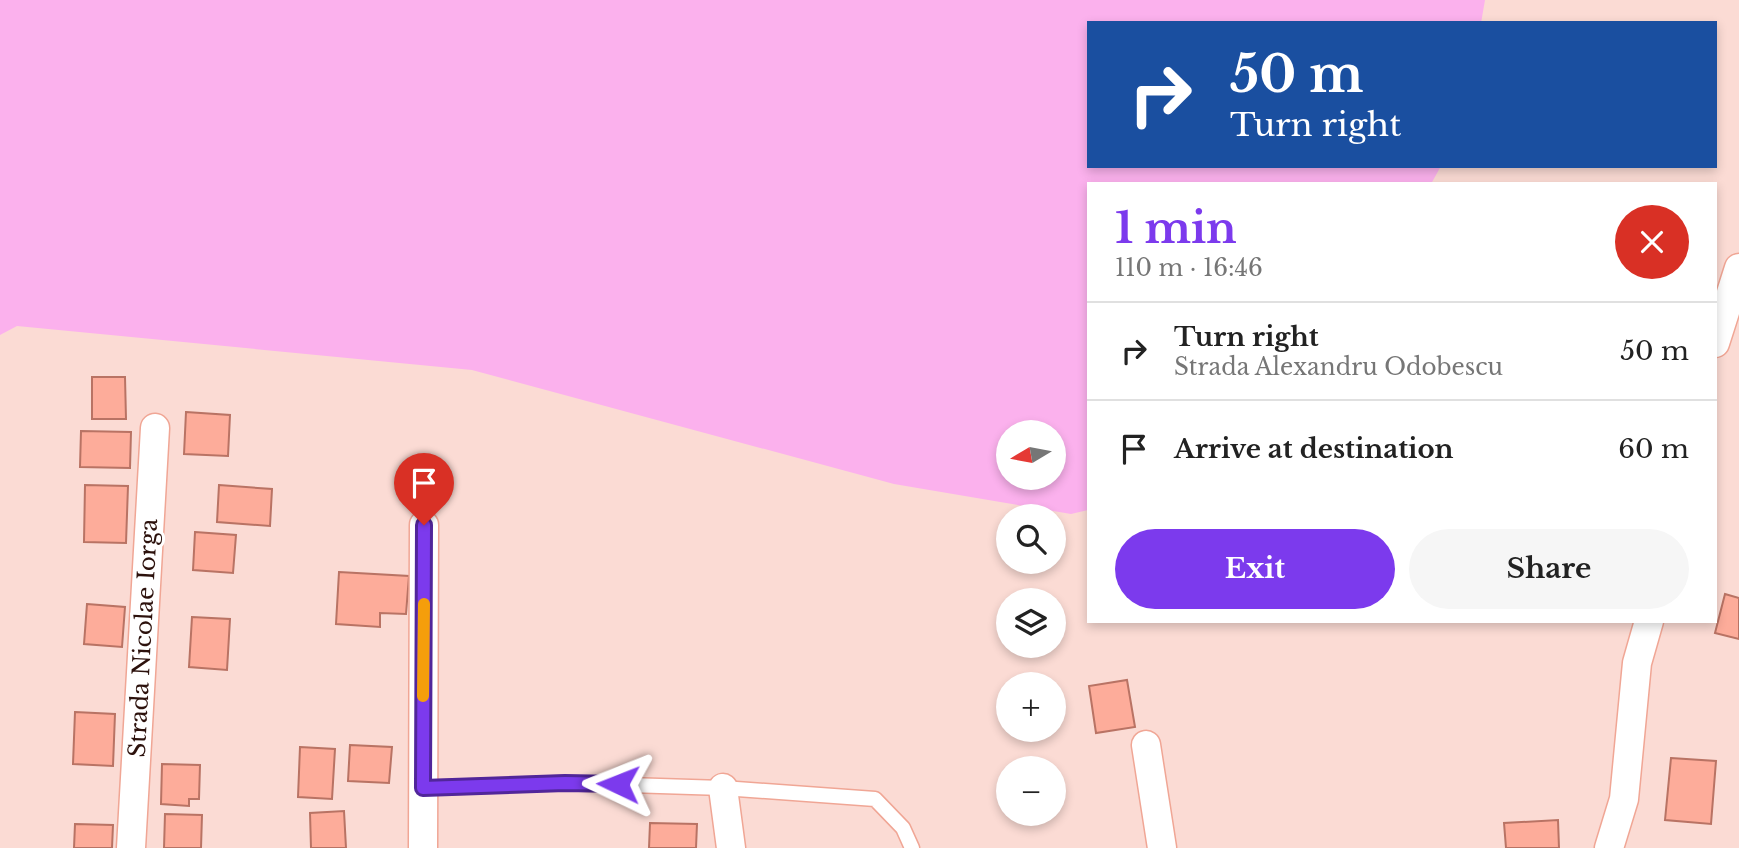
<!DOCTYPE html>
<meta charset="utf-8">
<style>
:root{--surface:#fff;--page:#f6f6f6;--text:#222;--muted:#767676;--line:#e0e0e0;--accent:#7c3aed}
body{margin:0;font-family:"Libre Baskerville",serif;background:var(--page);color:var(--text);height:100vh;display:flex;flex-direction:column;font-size:26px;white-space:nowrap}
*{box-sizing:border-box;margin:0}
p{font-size:23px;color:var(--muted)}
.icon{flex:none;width:38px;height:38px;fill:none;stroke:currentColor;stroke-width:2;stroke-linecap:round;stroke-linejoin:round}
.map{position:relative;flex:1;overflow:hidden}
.sheet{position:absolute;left:1087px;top:182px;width:630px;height:441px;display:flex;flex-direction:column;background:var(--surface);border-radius:0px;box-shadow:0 4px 10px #0003}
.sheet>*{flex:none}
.hud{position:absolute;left:1087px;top:21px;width:630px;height:147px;border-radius:0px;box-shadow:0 4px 10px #0003;background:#1a4fa0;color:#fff;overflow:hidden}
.needle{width:46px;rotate:260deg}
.controls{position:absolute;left:996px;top:420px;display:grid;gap:14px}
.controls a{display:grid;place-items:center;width:70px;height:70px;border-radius:50%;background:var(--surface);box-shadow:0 4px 10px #0003;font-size:35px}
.pin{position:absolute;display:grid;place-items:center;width:60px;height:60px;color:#fff;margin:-72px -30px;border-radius:50% 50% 50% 0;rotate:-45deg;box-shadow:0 0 7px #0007}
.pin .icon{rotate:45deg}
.me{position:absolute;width:77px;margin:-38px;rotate:272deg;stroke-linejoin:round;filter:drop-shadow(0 0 5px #0008)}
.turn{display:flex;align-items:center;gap:24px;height:147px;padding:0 28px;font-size:32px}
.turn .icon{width:91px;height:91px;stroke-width:2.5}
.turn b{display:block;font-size:49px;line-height:60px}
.round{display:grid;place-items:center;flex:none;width:74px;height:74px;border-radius:37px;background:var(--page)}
.summary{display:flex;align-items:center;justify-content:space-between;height:119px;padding:0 28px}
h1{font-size:42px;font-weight:800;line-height:52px;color:var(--accent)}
.button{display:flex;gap:14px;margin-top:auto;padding:14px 28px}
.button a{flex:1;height:80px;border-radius:42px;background:var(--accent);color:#fff;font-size:28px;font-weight:800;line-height:80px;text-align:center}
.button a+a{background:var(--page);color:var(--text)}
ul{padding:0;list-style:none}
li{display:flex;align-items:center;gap:21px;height:98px;padding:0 28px;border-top:2px solid var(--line)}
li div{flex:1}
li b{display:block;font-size:26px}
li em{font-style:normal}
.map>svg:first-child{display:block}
.green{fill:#fbb1ed;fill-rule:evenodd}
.building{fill:#fdac9a;stroke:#b97364;stroke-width:2}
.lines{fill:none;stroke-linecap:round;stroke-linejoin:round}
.lane-casing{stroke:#f0a695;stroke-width:17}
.street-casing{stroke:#f0a695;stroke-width:31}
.lane{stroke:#fff;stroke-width:14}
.street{stroke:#fff;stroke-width:28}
.route-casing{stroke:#51269a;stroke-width:18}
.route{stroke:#7c3aed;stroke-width:12}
.slow{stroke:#f59e0b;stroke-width:12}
.labels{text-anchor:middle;stroke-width:6;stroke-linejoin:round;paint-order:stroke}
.street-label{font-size:23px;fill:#2c110c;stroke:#fff}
</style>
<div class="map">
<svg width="1739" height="848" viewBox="0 0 1739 848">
<rect width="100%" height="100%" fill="#fbdbd4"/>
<path class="green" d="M0,0H1485L1481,23H1088V166H1441L1431,184H1088V510L1071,514L894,484L472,370L17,326L0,335ZM1008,432H1054V478H1008Z"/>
<g class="building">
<polygon points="92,377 125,377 126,419 92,419"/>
<polygon points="186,412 230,415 228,456 184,454"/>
<polygon points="81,431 131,432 130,468 80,467"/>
<polygon points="85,485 128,486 126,543 84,542"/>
<polygon points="219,485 272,489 270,526 217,522"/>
<polygon points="195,532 236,535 233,573 193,570"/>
<polygon points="339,572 409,576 406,614 380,613 380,627 336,624"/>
<polygon points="1725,594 1739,598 1739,639 1715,633"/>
<polygon points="87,604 125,607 122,647 84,644"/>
<polygon points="192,617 230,619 227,670 189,667"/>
<polygon points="1127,680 1135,727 1096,733 1089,686"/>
<polygon points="75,712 115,714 113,766 73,764"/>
<polygon points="350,745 392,747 389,783 348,781"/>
<polygon points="300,747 335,749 332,799 298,797"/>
<polygon points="1671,758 1716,761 1711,824 1665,820"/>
<polygon points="162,764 200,765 199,799 189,799 189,806 161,804"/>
<polygon points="344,811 346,848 311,848 310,813"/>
<polygon points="165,814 202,815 201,848 164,848"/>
<polygon points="1558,820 1559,848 1506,848 1504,823"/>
<polygon points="650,823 697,824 696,848 649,848"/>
<polygon points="75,824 113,825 112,848 74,848"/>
</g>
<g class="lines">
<defs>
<polyline id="lane" points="423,788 565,783 723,788 875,799 903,828 912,848"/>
<g id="street">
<polyline points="1715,343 1739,268"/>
<polyline points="1146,745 1162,848"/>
<polyline points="723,788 731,848"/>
<polyline points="131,848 155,428"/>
<polyline points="423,848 424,525"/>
<polyline points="1609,848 1624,799 1637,663 1649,621"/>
</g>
</defs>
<use href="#lane" class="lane-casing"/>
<use href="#street" class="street-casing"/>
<use href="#lane" class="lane"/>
<use href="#street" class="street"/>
</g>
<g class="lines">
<defs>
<polyline id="route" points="424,525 423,788 565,783 618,784"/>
</defs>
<use href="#route" class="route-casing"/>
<use href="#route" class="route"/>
<polyline class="slow" points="423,696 424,604"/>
</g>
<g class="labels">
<g class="street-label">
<text transform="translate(143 638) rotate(-87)" y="8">Strada Nicolae Iorga</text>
</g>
</g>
</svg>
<div class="controls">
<a><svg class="needle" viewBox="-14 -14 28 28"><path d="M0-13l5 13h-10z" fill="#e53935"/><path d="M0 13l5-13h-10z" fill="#767676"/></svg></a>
<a><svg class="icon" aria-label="search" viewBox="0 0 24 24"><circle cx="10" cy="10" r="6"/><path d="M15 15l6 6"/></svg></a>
<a><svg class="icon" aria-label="layers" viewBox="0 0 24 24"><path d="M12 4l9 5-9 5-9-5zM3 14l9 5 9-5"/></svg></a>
<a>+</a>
<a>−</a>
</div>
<div class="pin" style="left:424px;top:525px;background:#d93025"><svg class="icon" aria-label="arrive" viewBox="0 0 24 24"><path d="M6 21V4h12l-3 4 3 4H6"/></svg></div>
<svg class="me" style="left:618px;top:784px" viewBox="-20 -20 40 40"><path d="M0-17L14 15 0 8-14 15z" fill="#7c3aed" stroke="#fff" stroke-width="4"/></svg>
<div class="hud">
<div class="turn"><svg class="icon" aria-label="right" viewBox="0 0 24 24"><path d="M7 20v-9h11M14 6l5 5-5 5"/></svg><div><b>50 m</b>Turn right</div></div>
</div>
<section class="sheet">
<div class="summary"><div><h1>1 min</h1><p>110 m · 16:46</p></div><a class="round" style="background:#d93025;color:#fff"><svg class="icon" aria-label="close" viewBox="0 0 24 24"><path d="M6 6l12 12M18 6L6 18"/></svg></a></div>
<ul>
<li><svg class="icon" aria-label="right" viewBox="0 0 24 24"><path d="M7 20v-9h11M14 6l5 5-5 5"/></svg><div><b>Turn right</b><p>Strada Alexandru Odobescu</p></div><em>50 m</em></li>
<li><svg class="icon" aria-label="arrive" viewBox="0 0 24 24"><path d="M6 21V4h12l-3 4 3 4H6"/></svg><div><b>Arrive at destination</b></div><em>60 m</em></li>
</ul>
<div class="button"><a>Exit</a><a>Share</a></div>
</section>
</div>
